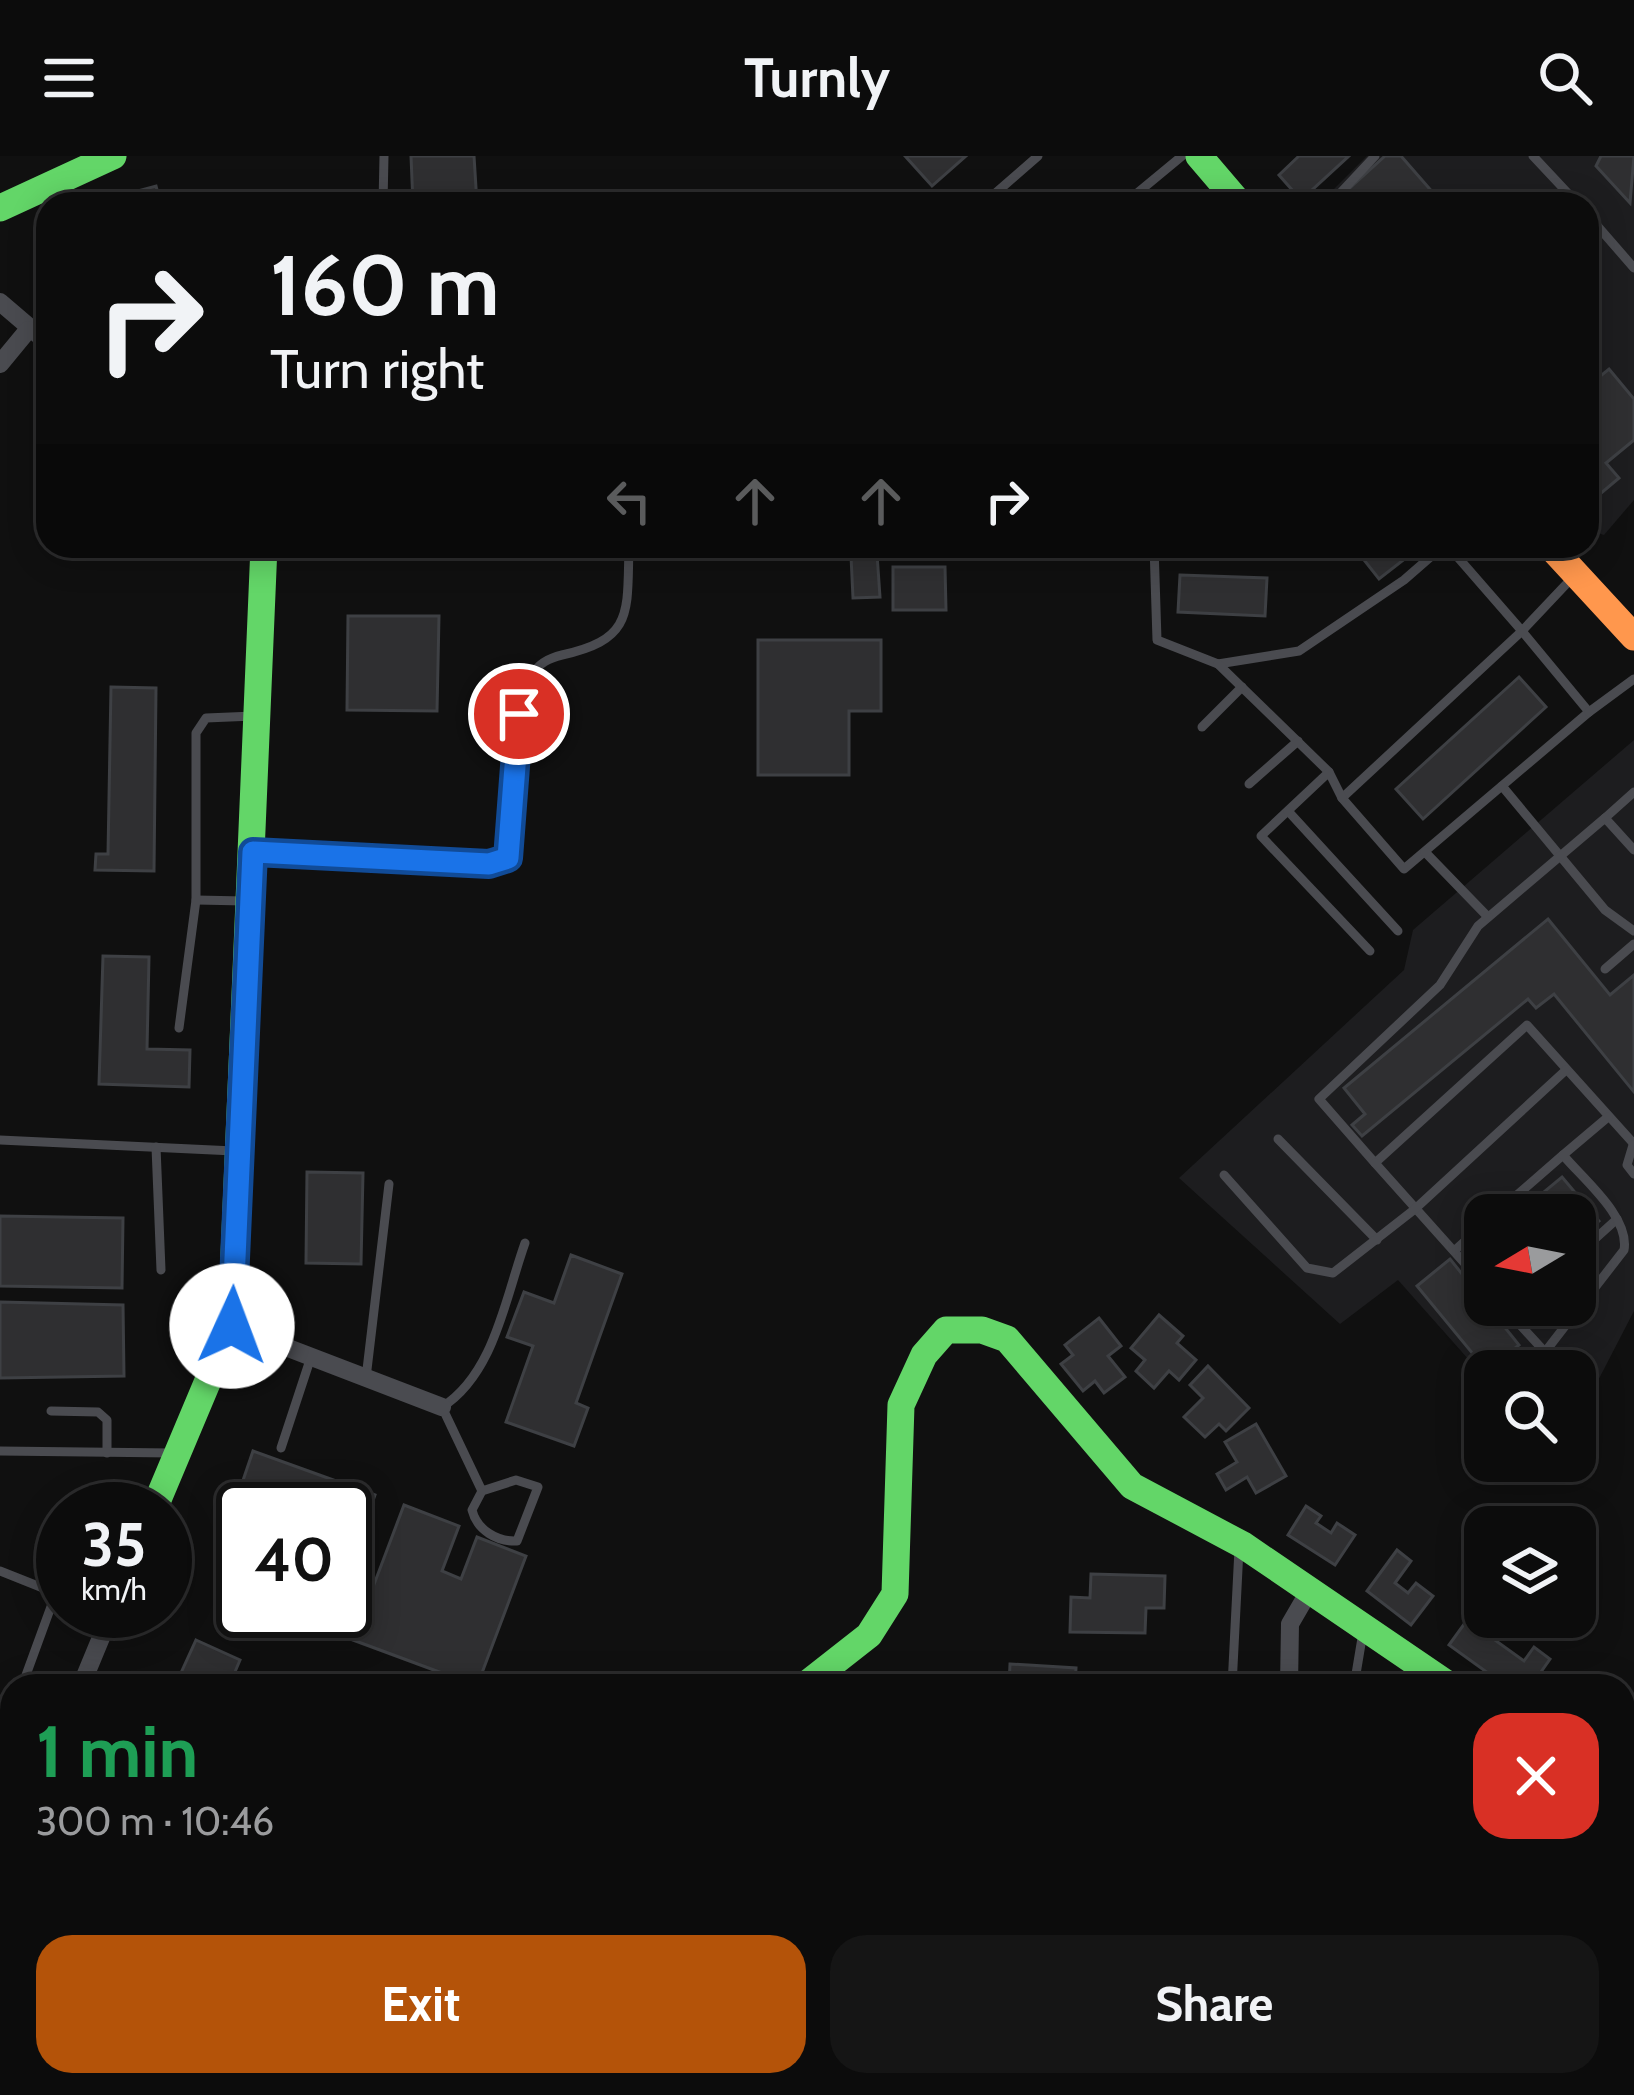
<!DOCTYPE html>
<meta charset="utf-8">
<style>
:root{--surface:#0c0c0c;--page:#151515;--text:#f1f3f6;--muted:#9a9b9d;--line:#2c2c2d;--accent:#b45309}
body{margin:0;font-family:Cabin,sans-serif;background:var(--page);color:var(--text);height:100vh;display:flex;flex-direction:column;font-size:45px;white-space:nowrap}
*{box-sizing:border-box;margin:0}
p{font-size:39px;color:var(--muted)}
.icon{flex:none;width:66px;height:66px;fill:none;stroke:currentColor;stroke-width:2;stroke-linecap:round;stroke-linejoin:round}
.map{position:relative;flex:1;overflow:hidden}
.panel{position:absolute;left:0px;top:1518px;width:1635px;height:423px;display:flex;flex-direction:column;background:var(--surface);border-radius:36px 36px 0 0;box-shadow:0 6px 30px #0003,0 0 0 3px var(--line)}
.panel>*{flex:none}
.guide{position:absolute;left:36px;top:36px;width:1563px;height:366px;border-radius:36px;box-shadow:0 6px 30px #0003,0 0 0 3px var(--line);background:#0c0c0c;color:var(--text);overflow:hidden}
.needle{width:78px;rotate:260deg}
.controls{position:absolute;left:1464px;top:1038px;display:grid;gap:24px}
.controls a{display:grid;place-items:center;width:132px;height:132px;border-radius:24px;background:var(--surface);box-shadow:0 6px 30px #0003,0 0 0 3px var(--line);font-size:60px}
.speed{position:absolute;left:36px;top:1326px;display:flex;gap:24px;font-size:60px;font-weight:700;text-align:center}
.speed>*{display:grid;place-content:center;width:156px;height:156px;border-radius:50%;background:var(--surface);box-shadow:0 6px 30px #0003,0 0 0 3px var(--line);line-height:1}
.speed small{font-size:30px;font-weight:400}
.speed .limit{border:6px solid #111;border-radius:18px;background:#fff;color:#111}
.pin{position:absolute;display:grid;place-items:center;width:102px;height:102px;color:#fff;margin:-51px;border:6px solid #fff;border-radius:50%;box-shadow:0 3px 12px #0007}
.me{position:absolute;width:132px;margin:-66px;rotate:2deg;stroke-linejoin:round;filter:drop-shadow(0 0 9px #0008)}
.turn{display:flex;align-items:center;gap:42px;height:252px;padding:0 36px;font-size:54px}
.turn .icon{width:156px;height:156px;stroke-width:2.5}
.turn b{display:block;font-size:84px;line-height:102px}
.lanes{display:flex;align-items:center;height:114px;padding:0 36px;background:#0003;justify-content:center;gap:60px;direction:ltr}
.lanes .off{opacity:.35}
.round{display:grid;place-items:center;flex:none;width:126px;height:126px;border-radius:36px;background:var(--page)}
.summary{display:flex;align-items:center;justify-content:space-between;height:204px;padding:0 36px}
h1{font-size:72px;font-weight:700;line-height:90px;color:#1e9e55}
.cta{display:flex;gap:24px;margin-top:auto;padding:24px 36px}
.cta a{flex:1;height:138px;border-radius:36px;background:var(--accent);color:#fff;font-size:48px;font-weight:700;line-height:138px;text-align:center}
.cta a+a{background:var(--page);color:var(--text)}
header{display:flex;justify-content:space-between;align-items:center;height:156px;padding:0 36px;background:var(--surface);font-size:54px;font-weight:700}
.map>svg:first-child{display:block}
.built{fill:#1d1d1f;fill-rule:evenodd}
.building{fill:#2f2f31;stroke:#3e4044;stroke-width:3}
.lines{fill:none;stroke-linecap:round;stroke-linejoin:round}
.lane{stroke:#4a4b50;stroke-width:9}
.street{stroke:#4a4b50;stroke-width:18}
.fast{stroke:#63d668;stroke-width:27}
.slow{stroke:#ff974d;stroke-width:27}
.route-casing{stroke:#114b97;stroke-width:30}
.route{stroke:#1a73e8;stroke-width:21}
</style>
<header><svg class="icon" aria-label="menu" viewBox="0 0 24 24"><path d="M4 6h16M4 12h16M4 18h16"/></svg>Turnly<svg class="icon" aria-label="search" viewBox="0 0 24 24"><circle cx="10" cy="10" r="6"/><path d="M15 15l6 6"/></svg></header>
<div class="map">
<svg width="1634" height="1939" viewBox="0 0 1634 1939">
<rect width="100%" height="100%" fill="#101010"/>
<g class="built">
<polygon points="1367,0 1634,0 1634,344 1604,379 1587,374 1587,48 1319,48"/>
<path d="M1634,584V1155L1575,1269V1215H1485V1222L1398,1124L1340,1168L1179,1022L1404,814L1413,774ZM1485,1059H1575V1149H1485Z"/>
</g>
<g class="building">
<polygon points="411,0 474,0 477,48 413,48"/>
<polygon points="905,0 966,0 932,30"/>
<polygon points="1299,0 1349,0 1301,44 1279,19"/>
<polygon points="1385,0 1401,0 1442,47 1346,48 1340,41"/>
<polygon points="1601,0 1634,0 1630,47 1596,10"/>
<polygon points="156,30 161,48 98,48 97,46"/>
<polygon points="1609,213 1634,243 1634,284 1606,307 1619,322 1593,344 1587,337 1587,231"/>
<polygon points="343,390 389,390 389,400 344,401"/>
<polygon points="1353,390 1404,390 1411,398 1379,423"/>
<polygon points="877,398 880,441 853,442 851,400"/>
<polygon points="893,411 945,411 946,454 893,454"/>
<polygon points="1180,419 1267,422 1265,460 1178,456"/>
<polygon points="348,460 439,460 437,555 347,554"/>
<polygon points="758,484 881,484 881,555 849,555 849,619 758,619"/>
<polygon points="1519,521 1546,551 1423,663 1396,633"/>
<polygon points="111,531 156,532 154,715 95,714 96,698 108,698"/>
<polygon points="1548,763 1610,839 1634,819 1634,936 1554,838 1536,852 1528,843 1362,980 1352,969 1365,958 1344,932"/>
<polygon points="103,800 149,801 147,893 190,894 189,931 99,928"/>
<polygon points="307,1016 363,1017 361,1108 306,1107"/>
<polygon points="1562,1021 1599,1065 1575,1084 1575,1059 1516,1059"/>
<polygon points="0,1060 123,1062 122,1132 0,1130"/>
<polygon points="571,1099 622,1118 576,1247 588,1252 574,1290 506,1266 533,1190 507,1181 524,1136 554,1147"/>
<polygon points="1450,1103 1519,1189 1487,1215 1417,1130"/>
<polygon points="0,1146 123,1149 124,1220 0,1222"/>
<polygon points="1159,1159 1183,1180 1177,1187 1196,1204 1179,1224 1169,1215 1154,1232 1136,1215 1145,1204 1131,1192"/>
<polygon points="1099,1162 1121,1190 1108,1200 1125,1221 1104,1237 1095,1225 1083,1235 1061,1208 1073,1199 1065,1189"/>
<polygon points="1208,1210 1249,1252 1226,1275 1219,1268 1205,1281 1184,1261 1203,1242 1190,1229"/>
<polygon points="1256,1268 1286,1320 1256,1337 1247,1321 1226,1334 1217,1318 1237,1306 1225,1286"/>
<polygon points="253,1295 375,1339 345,1425 345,1353 243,1353 243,1390 223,1383"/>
<polygon points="404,1349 459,1370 442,1415 461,1423 477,1381 526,1400 477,1530 353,1484"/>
<polygon points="1306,1350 1321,1360 1316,1367 1331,1377 1337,1367 1355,1379 1335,1409 1288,1379"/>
<polygon points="1397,1394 1411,1405 1395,1427 1408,1437 1416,1427 1433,1440 1411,1469 1367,1435"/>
<polygon points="1091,1418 1165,1420 1164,1452 1146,1452 1145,1477 1070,1476 1071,1441 1090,1442"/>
<polygon points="1467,1464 1524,1505 1534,1491 1550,1503 1531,1530 1506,1530 1449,1489"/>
<polygon points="196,1484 240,1504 229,1530 175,1530"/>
<polygon points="1010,1508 1076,1512 1075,1530 1009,1530"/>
<polygon points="8,1757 12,1759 12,1855 0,1850 0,1776"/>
<polygon points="198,1929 260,1929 256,1939 223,1939"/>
<polygon points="719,1929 766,1929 773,1939 706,1939"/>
</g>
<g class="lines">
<g class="lane">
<polyline points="1533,0 1578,48"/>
<polyline points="383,48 384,0"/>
<polyline points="983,48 1038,0"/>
<polyline points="1124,48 1182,0"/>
<polyline points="1330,48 1375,0"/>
<polyline points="1587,58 1634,112"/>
<polyline points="1154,390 1157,484 1218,508 1299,495 1404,424 1443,390"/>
<polyline points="1157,390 1230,391"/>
<polyline points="1448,390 1522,475 1342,642 1404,713 1589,556 1522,475 1572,422"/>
<polyline points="1218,508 1329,616"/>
<polyline points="1589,556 1634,523"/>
<polyline points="1202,571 1242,531"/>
<polyline points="1249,628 1298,585"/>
<polyline points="1502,630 1605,754 1634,775"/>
<polyline points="1342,642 1329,616 1261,680 1370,795"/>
<polyline points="1288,655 1398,775"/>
<polyline points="1605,662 1634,636"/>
<polyline points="1634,694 1605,662 1478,770 1440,829 1319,943 1375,1007 1527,869 1634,988"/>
<path d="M253,696L477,708L508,702C526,645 499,571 532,519C539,507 549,502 562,499C634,483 627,457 629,390"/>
<polyline points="1425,696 1488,761"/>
<polyline points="196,744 245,745"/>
<polyline points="1605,813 1634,788"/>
<polyline points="179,872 196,744 196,577 206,562 254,560"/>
<polyline points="1278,983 1377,1084"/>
<polyline points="0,984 234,995"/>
<polyline points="1633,989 1627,1009 1634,1018"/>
<polyline points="156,991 161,1114"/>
<polyline points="1375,1007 1485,1130"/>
<polyline points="1224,1019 1307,1112 1333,1117 1415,1053 1566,914"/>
<polyline points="1494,1059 1563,999"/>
<polyline points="1454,1095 1485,1067"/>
<polyline points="1575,1101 1617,1063"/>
<polyline points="1502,1149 1545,1196 1531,1215"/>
<path d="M1545,1196L1624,1094C1630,1061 1583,1023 1563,999L1608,961"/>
<polyline points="366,1222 389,1028"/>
<polyline points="51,1255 98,1256 107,1264 107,1297"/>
<polyline points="281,1292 311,1201"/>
<polyline points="0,1295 172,1297"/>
<path d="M482,1335L516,1324L538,1331L517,1385C497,1386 477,1374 472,1354L482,1335L442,1251C494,1218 505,1143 525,1087"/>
<polyline points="0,1415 63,1440"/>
<polyline points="22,1530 56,1437"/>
<polyline points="1232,1530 1239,1393"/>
<polyline points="1354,1530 1363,1476"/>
<polyline points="0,1909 12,1913"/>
<polyline points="56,1929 83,1939"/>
<polyline points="304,1939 308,1929"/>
</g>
<g class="street">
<polyline points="0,146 48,187"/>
<polyline points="0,208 28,174"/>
<polyline points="231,1170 442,1251"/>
<polyline points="81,1530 112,1455"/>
<polyline points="1289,1530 1290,1468 1308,1437"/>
<polyline points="1623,1649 1634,1657"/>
<polyline points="0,1693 12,1674"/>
<polyline points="1623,1804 1634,1805"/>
<polyline points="839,1929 849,1939"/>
</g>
<g class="fast">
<polyline points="1199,0 1240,48"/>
<polyline points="0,52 113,0"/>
<polyline points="154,1353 231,1170 264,390"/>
<polyline points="804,1530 869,1479 895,1438 901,1249 924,1199 946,1174 982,1174 1007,1183 1132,1330 1243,1389 1450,1530"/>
</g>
<polyline class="slow" points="1550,390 1634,481"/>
</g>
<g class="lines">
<defs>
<polyline id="route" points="232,1170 253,696 489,708 508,702 519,558"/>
</defs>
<use href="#route" class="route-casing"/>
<use href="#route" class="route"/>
</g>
</svg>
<div class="controls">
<a><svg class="needle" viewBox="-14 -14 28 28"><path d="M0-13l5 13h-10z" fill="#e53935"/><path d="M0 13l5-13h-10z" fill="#9a9b9d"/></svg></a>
<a><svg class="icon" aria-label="search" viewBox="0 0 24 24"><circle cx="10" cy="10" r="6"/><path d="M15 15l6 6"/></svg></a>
<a><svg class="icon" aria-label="layers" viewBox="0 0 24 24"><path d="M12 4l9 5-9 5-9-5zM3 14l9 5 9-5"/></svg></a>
</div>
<div class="speed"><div>35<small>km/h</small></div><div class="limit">40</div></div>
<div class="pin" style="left:519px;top:558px;background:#d93025"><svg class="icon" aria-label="arrive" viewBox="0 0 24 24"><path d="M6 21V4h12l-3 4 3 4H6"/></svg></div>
<svg class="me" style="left:232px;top:1170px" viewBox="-20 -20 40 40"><circle r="19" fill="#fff"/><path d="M0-13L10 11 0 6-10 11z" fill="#1a73e8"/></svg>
<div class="guide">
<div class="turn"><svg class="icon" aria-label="right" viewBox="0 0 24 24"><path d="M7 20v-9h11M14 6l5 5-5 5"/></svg><div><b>160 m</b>Turn right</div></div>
<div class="lanes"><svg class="icon off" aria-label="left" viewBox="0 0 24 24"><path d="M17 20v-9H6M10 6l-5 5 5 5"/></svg><svg class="icon off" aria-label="ahead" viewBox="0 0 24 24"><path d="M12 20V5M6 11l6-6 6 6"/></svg><svg class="icon off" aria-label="ahead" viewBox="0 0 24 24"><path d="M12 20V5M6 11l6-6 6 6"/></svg><svg class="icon" aria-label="right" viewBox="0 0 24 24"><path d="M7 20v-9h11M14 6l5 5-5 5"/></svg></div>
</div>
<section class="panel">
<div class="summary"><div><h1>1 min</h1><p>300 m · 10:46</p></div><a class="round" style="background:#d93025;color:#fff"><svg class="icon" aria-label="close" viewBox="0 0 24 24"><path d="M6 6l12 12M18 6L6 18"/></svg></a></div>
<div class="cta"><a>Exit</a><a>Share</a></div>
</section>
</div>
